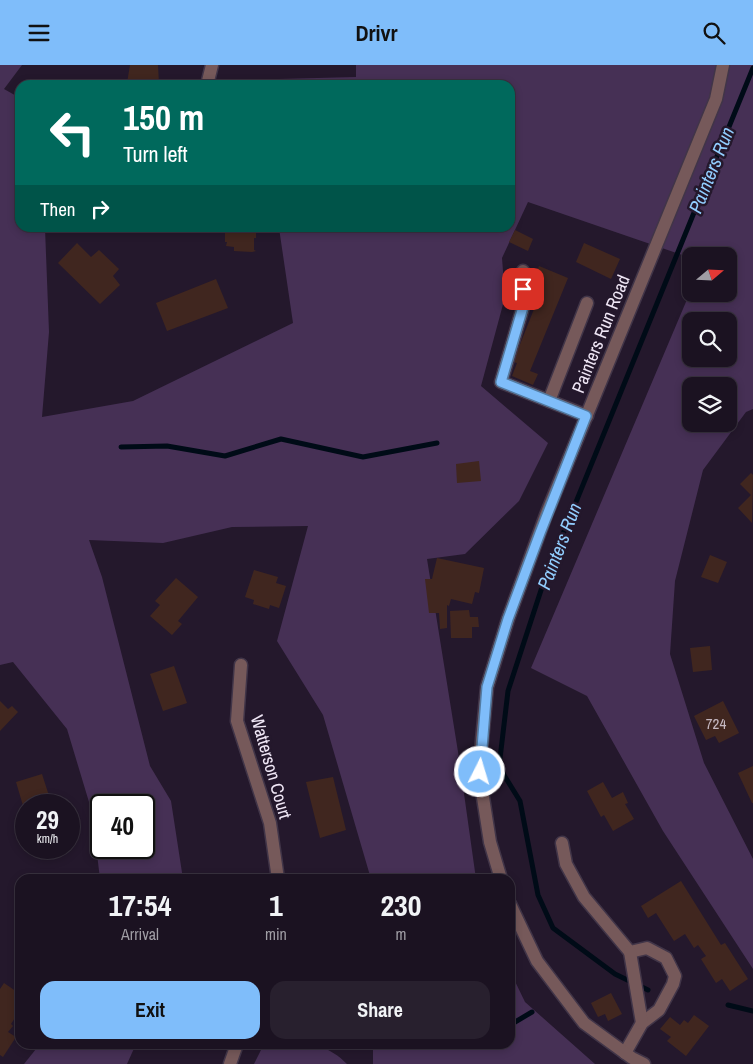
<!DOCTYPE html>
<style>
:root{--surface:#1b1221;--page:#28202e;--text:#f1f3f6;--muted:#a09ea5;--line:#39323f;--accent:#7fbdfa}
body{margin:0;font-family:"Archivo Narrow",sans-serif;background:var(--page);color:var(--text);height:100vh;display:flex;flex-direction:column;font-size:19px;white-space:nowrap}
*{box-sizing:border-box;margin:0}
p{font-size:16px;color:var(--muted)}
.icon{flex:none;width:28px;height:28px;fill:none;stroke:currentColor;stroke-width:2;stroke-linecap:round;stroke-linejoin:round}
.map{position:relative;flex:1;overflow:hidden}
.sheet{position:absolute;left:15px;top:809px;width:500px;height:175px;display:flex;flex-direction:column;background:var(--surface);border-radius:15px;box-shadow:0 2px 8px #0003,0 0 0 1px var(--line)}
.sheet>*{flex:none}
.top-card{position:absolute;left:15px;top:15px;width:500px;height:152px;border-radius:15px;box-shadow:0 2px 8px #0003,0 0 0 1px var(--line);background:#00695c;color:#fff;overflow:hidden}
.needle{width:32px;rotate:71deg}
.tools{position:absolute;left:682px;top:182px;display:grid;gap:10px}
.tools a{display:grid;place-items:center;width:55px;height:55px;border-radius:10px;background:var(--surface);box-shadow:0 2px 8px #0003,0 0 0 1px var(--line);font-size:25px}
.speed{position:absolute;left:15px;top:729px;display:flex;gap:10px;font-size:25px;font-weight:700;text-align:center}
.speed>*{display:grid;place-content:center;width:65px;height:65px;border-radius:50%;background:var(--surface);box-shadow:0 2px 8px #0003,0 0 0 1px var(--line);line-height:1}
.speed small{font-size:12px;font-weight:400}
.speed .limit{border:2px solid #111;border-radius:8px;background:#fff;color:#111}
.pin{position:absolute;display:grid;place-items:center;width:42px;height:42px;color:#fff;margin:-21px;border-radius:10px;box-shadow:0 2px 8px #0006}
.me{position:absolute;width:55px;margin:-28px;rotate:5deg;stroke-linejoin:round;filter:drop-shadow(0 0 4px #0008)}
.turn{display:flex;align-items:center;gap:18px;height:105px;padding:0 25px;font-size:22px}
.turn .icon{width:65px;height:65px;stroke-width:2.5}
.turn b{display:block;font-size:35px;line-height:42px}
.then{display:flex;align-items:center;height:48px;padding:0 25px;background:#0003;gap:10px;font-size:19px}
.eta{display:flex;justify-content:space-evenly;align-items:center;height:85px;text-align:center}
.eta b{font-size:30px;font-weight:700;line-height:35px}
.cta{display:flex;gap:10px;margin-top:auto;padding:10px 25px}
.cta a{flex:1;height:58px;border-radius:15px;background:var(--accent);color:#111;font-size:20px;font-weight:700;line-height:58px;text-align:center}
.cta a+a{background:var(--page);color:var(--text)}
header{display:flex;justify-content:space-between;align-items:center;height:65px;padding:0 25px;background:var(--accent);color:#111;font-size:22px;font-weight:700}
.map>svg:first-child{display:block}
.green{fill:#463055;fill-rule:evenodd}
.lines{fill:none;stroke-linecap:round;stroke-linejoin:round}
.stream{stroke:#000b17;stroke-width:5}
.building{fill:#40261f}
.minor-casing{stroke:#413548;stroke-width:15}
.minor{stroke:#76595a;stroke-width:12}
.route-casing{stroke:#537ba2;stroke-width:12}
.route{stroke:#7fbdfa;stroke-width:9}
.labels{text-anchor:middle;stroke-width:5;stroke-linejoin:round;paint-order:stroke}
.number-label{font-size:15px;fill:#c4b7c0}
.street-label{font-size:18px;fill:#f0e7f6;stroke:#24182c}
.water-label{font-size:19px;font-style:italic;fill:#92ceff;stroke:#24182c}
</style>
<header><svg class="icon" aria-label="menu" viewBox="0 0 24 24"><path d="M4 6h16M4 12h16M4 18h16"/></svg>Drivr<svg class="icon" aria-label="search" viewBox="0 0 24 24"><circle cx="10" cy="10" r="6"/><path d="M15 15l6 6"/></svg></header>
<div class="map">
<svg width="753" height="999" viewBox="0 0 753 999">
<rect width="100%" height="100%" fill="#24182c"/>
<g class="green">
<path d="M0,0H22L4,24L20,33V162L45,163L49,267L42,352L133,336L293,258L279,163L510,162V20H277L278,14L356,12V0H753V344L746,347L703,405L675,516L670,589L704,698L753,794V904L663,766L587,631L531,603L691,225V229H729V191H691V193L528,137L502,193L505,232L481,321L548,378L519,436L465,489L427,494L459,693L476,814H371L323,650L277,576L308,461L232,462L163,478L89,475L102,512L150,701L171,736L183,814H100L92,747L67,664L13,597L0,600ZM691,256H729V294H691ZM691,321H729V359H691ZM101,740H144V782H101Z"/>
<polygon points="510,906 525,937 595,999 373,999 373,979 510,979"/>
<polygon points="40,979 136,979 127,999 24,999"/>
<path d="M264,979C297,979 322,973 347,999H254Z"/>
</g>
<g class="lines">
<g class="stream">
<polyline points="121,382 167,381 225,391 281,374 363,392 437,378"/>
<polyline points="648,925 615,909 553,863 538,830 520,736 499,702 508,626 545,513 753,3"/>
<polyline points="728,940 753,946"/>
<polyline points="510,960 532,947"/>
<polyline points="420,979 421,979"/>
</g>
</g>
<g class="building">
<polygon points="130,0 158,0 159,19 157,20 122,20 122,18 127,18"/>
<polygon points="223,162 256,162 256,173 254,173 254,185 256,186 252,187 234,186 234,182 226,181 227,177 225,177 225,165 223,164"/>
<polygon points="515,165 533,174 528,186 509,177"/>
<polygon points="77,178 91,192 99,185 119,204 113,211 120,220 100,239 58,198"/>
<polygon points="584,178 620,194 611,214 576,197"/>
<polygon points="539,201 568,213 530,306 538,309 533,320 512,311 517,298 513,297 540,229 529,225"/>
<polygon points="216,214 228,243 167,266 156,238"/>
<polygon points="479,396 481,416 457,418 456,399"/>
<polygon points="751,408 753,410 752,458 738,443 751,430 740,419"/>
<polygon points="710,490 727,497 718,518 701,512"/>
<polygon points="437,493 484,503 479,528 475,527 472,539 451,534 449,541 447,540 447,563 440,564 439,548 429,548 425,514 432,514"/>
<polygon points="254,505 278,512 276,518 286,521 279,543 270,540 269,544 253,539 254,535 245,532"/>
<polygon points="176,513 198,532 178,556 182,559 172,570 150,551 160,540 155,536"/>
<polygon points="469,545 470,552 478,552 479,562 472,562 472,573 451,573 450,546"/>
<polygon points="710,581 712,605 693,607 690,583"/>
<polygon points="174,601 187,638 163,646 150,609"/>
<polygon points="0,636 8,644 12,641 18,647 0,666"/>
<polygon points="723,636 739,668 719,678 715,671 706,675 694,651"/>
<polygon points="753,701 753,738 752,738 738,708"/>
<polygon points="42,709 51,737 60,734 62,740 26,740 26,762 20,745 24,744 16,717"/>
<polygon points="333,712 346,765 320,773 306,717"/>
<polygon points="603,717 612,733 623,727 628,738 625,739 634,754 613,766 604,750 601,752 587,726"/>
<polygon points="681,816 721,880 725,878 748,914 730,926 722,914 716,918 701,894 706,891 698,880 694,883 685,869 674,876 656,848 648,853 641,841"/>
<polygon points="4,918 20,929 20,945 11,959 13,961 8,967 16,972 3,992 0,990 0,924"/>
<polygon points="611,928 622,949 608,956 605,949 598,952 591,938"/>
<polygon points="694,950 709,961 686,991 667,976 671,972 660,964 670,952 680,960 684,955 688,958"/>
</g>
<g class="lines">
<defs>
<g id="minor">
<polyline points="207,20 212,0"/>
<polyline points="523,206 523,242 501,317 587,351"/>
<polyline points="549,336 587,238"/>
<polyline points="241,600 237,656 270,758 278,814"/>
<polyline points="562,778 566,799 584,832 630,887 647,883 666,893 675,911 673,919 659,945 642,958 625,988"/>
<polyline points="501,814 490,777 479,707 487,622 508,554 546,450 716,34 723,0"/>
<polyline points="510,839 537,896 584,958 632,993 644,999"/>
<polyline points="630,887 642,958"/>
<polyline points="230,999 237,979"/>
</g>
</defs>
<use href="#minor" class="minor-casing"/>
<use href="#minor" class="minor"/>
</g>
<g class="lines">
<defs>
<polyline id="route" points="480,707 487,622 508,554 540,468 586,351 501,317 523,242 523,224"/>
</defs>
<use href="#route" class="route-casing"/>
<use href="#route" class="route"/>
</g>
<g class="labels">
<g class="number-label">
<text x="716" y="664">724</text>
</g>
<g class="street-label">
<text transform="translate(601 269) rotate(-68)" y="6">Painters Run Road</text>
<text transform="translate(271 702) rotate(74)" y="6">Watterson Court</text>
</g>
<g class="water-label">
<text transform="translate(711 105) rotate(-68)" y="7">Painters Run</text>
<text transform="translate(559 481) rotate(-69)" y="7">Painters Run</text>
</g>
</g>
</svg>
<div class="tools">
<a><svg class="needle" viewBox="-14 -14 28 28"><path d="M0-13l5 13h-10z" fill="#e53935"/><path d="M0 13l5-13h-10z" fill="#a09ea5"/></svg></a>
<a><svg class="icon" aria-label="search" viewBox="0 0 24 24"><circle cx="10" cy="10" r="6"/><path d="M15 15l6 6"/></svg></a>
<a><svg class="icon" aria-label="layers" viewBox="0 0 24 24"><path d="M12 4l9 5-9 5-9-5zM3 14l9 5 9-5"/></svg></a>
</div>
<div class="speed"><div>29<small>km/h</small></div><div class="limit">40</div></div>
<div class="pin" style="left:523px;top:224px;background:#d93025"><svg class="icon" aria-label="arrive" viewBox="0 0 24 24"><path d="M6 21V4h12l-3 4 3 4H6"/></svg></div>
<svg class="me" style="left:480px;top:707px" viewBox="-20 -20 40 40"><circle r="17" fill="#7fbdfa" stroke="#fff" stroke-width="3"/><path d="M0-11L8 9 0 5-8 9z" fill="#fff"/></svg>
<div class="top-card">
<div class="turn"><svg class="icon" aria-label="left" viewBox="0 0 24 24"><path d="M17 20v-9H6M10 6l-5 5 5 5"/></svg><div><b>150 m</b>Turn left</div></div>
<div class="then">Then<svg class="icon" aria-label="right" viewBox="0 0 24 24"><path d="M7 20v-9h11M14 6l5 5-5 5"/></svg></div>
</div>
<section class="sheet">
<div class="eta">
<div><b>17:54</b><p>Arrival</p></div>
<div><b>1</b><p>min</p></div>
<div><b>230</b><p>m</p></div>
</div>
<div class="cta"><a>Exit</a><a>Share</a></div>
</section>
</div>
